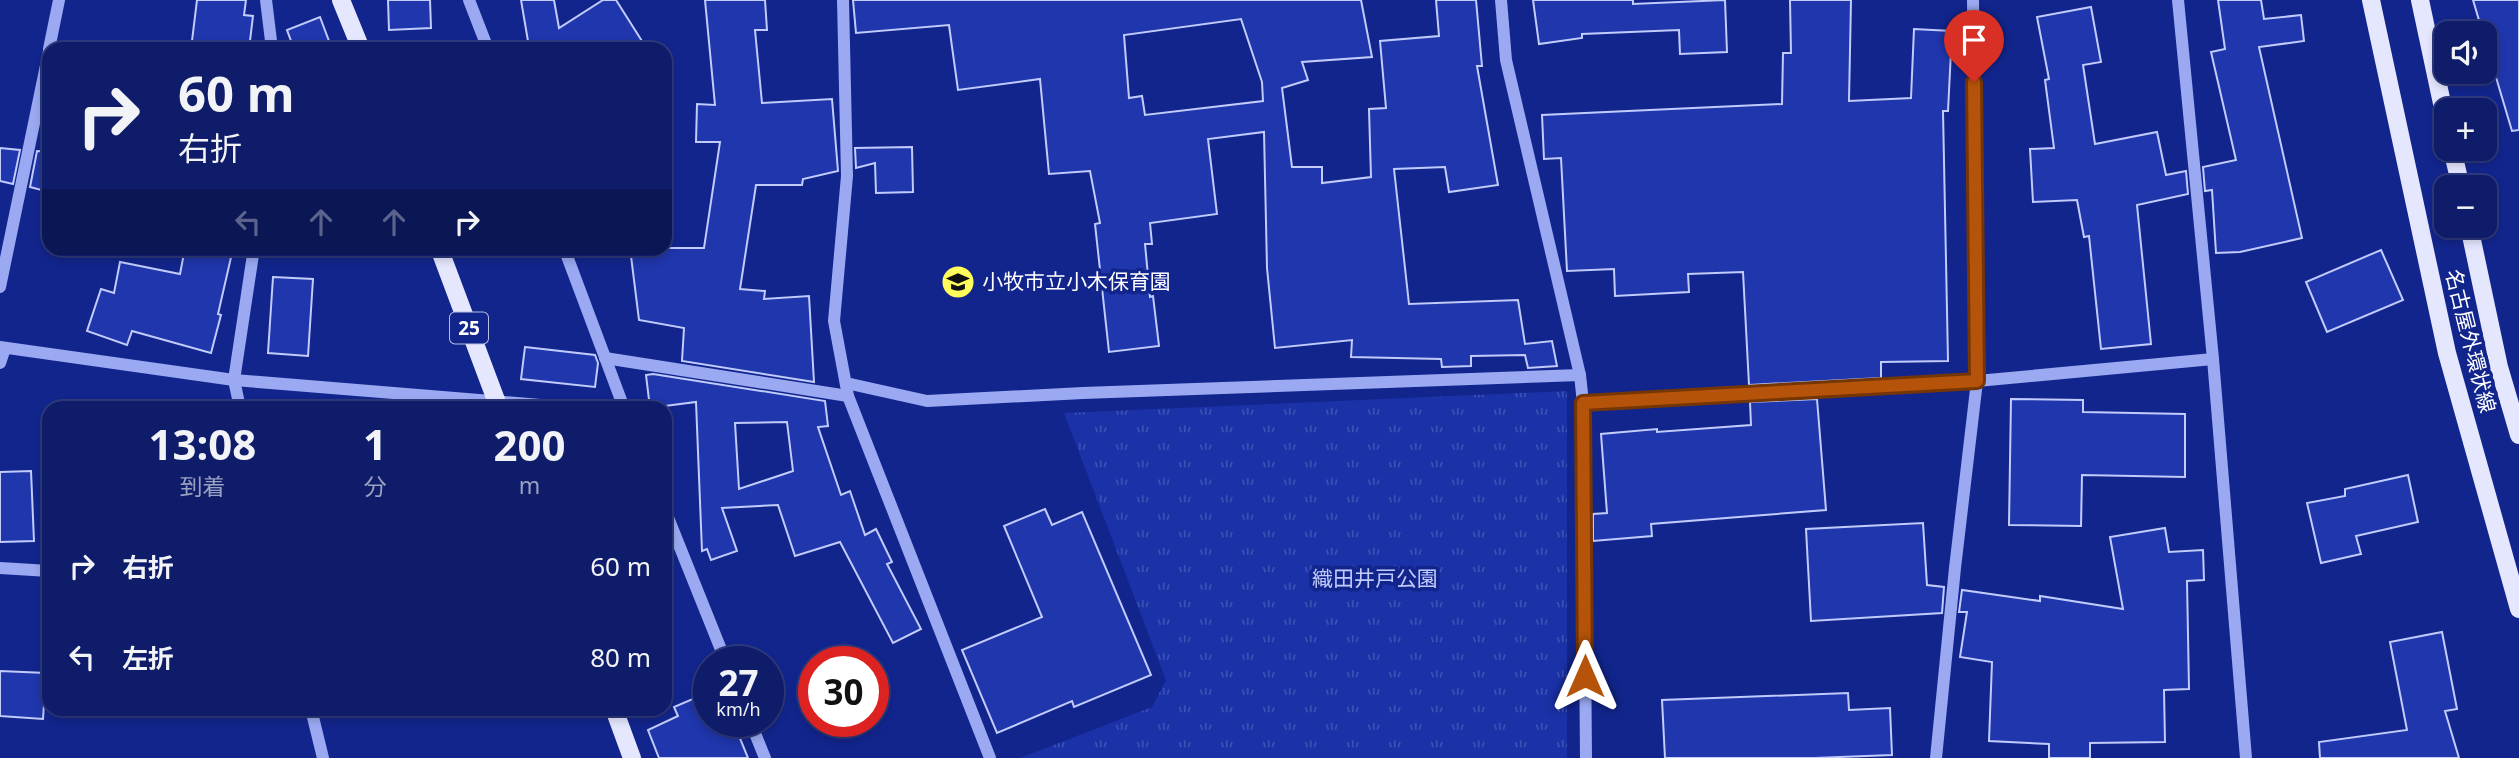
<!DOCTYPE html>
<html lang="ja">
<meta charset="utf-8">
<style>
:root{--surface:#0e1c6a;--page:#172570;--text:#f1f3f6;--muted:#9ba1c1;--line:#2e3a7e}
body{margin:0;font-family:"Noto Sans","Noto Sans JP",sans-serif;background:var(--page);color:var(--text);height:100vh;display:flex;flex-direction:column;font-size:26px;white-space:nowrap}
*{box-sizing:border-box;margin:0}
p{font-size:23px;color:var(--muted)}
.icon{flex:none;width:38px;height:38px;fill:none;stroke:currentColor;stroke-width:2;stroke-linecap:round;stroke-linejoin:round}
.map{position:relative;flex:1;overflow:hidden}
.drawer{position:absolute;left:42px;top:401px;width:630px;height:315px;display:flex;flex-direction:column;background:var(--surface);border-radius:21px;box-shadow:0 4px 10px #0003,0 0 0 2px var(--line)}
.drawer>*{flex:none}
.top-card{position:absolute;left:42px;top:42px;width:630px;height:214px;border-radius:21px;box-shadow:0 4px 10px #0003,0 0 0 2px var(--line);background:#0e1c6a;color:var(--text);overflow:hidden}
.buttons{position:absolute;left:2434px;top:21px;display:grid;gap:14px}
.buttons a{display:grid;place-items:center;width:63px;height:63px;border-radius:14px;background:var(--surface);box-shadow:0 4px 10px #0003,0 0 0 2px var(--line);font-size:35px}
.speed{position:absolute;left:693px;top:646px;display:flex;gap:14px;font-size:35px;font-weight:700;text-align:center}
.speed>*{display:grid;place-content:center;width:91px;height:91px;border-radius:50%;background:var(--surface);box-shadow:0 4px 10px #0003,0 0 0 2px var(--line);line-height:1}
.speed small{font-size:18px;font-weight:400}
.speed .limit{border:10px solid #d22;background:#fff;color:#111}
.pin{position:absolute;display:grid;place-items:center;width:60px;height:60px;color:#fff;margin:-72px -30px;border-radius:50% 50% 50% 0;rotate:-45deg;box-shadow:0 0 7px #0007}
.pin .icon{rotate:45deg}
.me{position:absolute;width:77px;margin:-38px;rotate:0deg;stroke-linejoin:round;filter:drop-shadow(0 0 5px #0008)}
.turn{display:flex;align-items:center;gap:24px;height:147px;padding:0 21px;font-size:32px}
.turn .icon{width:91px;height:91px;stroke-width:2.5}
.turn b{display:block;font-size:49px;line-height:60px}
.lanes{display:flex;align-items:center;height:66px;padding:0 21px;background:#0003;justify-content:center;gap:35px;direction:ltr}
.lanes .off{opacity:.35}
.eta{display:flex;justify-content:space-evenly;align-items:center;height:119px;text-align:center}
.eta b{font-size:42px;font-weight:700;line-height:49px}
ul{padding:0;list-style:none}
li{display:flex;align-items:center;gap:21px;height:91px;padding:0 21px}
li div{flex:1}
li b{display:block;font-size:26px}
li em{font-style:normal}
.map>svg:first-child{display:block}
.park{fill:url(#park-tufts)}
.building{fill:#1f36ac;stroke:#c1cbfc;stroke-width:2;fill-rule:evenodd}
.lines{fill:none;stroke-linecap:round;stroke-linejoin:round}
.minor{stroke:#9aa9f1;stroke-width:12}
.major{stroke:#e5e7ff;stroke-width:18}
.route-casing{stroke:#753606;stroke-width:18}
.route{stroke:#b45309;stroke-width:12}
.labels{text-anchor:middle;stroke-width:7;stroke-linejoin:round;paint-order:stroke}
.shield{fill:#12258d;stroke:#b8bedd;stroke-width:2}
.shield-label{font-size:19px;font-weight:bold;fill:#fff}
.poi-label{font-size:21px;fill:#fff;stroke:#12258d;text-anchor:start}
.street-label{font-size:21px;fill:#fff;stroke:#12258d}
.park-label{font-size:21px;fill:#c1cbfc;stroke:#12258d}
</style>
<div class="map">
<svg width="2519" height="758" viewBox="0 0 2519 758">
<defs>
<pattern id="park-tufts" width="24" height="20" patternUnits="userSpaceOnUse" patternTransform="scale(1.75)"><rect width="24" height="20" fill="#1a31a7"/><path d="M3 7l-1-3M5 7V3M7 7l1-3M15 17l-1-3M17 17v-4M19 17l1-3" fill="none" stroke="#3c50b4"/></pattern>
</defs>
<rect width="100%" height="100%" fill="#12258d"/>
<polygon class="park" points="1567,391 1567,758 1020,758 1152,707 1166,680 1064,413"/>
<g class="building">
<polygon points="197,0 246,0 244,15 253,16 249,49 191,49"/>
<polygon points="388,0 430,0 431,28 389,30"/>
<polygon points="521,0 554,0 559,28 603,0 616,0 647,49 526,49 529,47"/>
<polygon points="705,0 765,0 767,30 755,30 762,103 832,99 838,171 803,179 802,185 756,185 740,289 765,291 764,299 809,296 814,382 682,361 684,328 639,320 630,248 704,248 720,142 696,142 697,104 715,105"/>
<path d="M853,0H1361L1372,57L1302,62L1308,80L1282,88L1292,167H1322V183L1371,177L1369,109L1386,108L1380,41L1439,36L1436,0H1476L1482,66H1477L1498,185L1449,192L1445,167L1394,169L1409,304L1518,300L1525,344L1552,341L1557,366L1528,368L1525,355L1471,356V366L1442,367L1441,359L1351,357L1352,340L1275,348L1267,268L1264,132L1208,139L1217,214L1150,223L1152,244H1145L1150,297L1153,296L1159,346L1109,352L1095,224L1100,223L1090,171L1049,174L1040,79L958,90L949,25L856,33ZM1241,19L1262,82L1263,101L1145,115L1142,96L1129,98L1124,35Z"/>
<polygon points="1533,0 1633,0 1633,4 1725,0 1727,52 1680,54 1679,30 1582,34 1582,38 1539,44"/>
<polygon points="1790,0 1851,0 1849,101 1911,98 1914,29 1952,31 1948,111 1943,111 1948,361 1881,362 1881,378 1749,385 1743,272 1688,274 1689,292 1615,296 1614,269 1567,271 1561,158 1544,159 1542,115 1782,104 1783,53 1791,53"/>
<polygon points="2218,0 2261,0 2264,19 2301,15 2304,41 2259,47 2302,238 2240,252 2216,253 2212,190 2205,191 2203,167 2236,160 2211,52 2225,49"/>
<polygon points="2473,0 2519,0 2519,130 2512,131"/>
<polygon points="2091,7 2101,62 2083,65 2095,144 2157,132 2166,175 2186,171 2188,194 2137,205 2151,344 2101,349 2089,236 2084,237 2077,200 2033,202 2030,149 2054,148 2045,80 2049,79 2037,17"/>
<polygon points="320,17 332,49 294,49 287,30"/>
<polygon points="912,147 913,192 876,193 875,163 856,168 855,148"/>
<polygon points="0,148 20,150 13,184 0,181"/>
<polygon points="37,151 49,152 49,192 30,187"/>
<polygon points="185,248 213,248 232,253 218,314 221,315 211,353 132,331 127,345 87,331 101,289 114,293 120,262 180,274"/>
<polygon points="2381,250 2403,300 2327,332 2306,282"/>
<polygon points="273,277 313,279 308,356 268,353"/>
<polygon points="525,347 595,355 598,363 595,387 521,379"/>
<path d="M653,374L825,401L828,426L818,427L841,495L850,491L865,535L876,529L892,562L887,564L921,629L893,643L840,542L795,556L778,505L722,508L737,551L711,560L707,549L702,551L696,402L650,408L646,375ZM787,422L793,471L739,489L735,423Z"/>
<polygon points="1817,399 1826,510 1651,524 1652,536 1593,541 1593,514 1607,513 1601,434 1657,429 1657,432 1751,425 1750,402"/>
<polygon points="2011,399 2083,400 2083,412 2185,414 2185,477 2082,475 2081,526 2009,525"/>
<polygon points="31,471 34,541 0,542 0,472"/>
<polygon points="2408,475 2418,522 2356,536 2361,554 2321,563 2307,503 2345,496 2345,489"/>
<polygon points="1045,509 1052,525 1082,512 1151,675 1074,707 1072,701 997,733 962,650 1042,617 1004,526"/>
<polygon points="1923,523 1927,585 1944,587 1942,613 1811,621 1806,529"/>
<polygon points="2165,528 2169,552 2203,550 2204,580 2187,581 2189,689 2164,690 2165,742 2090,743 2090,758 2049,758 2049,744 1989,741 1992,662 1960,657 1967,612 1959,612 1962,590 2040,601 2040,596 2123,609 2110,537"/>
<polygon points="2442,632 2457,709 2445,711 2459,758 2320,758 2319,742 2407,730 2390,642"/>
<polygon points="0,671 46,673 43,719 0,716"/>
<polygon points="709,692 709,721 733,721 748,758 659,758 648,730 678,716 674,707"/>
<polygon points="1848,693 1849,710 1890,708 1892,755 1814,758 1665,758 1662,700"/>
</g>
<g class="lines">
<g class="minor">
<polyline points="266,0 272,49"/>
<polyline points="469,0 488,49"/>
<polyline points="843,0 847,176 834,321 848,396 990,758"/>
<polyline points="1501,0 1506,60 1580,375 1583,403 1586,758"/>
<polyline points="2178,0 2213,359 2246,758"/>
<polyline points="49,49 59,0"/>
<polyline points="564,248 624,408"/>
<polyline points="0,287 49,51"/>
<polyline points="0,347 234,380 577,408"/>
<polyline points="605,358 848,396"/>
<polyline points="0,363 5,348"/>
<polyline points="846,383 927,401 1083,393 1580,375"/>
<polyline points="1583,403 1977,381 2213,359"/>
<polyline points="240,408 234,380 254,248"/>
<polyline points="665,510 726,662"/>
<polyline points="0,568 49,571"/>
<polyline points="311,709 323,758"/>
<polyline points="750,721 765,758"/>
<polyline points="1936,758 1955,568 1977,381 1973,0"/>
</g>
<g class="major">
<polyline points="341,0 361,49"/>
<polyline points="2371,0 2447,353 2519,609"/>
<polyline points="2420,0 2446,122"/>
<polyline points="2452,149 2461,187"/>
<polyline points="2469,226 2499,367 2519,435"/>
<polyline points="439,248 499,408"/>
<polyline points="614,709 632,758"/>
</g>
</g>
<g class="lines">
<defs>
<polyline id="route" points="1585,676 1583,403 1977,381 1974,82"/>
</defs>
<use href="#route" class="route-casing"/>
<use href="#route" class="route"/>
</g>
<defs>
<symbol id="school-disc" viewBox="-11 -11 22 22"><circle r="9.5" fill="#fffe5b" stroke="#12258d"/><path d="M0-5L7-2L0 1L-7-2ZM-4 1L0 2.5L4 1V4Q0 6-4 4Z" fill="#111"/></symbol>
</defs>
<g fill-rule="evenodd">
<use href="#school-disc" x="939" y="263" width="38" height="38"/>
</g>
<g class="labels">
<rect class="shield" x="450" y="312.5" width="38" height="31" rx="5"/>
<g class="shield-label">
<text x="469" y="335">25</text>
</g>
<g class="poi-label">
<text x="982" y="289">小牧市立小木保育園</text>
</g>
<g class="street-label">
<text transform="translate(2470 341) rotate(76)" y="7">名古屋外環状線</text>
</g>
<g class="park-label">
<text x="1375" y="586">織田井戸公園</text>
</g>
</g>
</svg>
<div class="buttons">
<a><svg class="icon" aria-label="sound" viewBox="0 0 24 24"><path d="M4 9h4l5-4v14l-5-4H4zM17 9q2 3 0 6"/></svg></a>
<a>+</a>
<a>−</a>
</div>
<div class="speed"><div>27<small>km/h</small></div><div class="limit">30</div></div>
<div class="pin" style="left:1974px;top:82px;background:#d93025"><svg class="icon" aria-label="arrive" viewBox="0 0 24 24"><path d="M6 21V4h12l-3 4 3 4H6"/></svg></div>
<svg class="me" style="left:1585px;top:676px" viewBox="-20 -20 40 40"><path d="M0-17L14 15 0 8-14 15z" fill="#b45309" stroke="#fff" stroke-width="4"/></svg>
<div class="top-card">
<div class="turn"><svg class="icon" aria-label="right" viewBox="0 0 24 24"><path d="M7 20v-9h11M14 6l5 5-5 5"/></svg><div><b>60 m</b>右折</div></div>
<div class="lanes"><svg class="icon off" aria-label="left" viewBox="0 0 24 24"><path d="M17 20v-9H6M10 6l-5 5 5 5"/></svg><svg class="icon off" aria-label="ahead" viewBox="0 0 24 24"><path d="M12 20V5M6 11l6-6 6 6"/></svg><svg class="icon off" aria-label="ahead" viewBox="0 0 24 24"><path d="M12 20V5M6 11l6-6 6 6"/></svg><svg class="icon" aria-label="right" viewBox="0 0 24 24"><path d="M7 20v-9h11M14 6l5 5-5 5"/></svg></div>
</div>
<section class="drawer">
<div class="eta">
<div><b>13:08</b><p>到着</p></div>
<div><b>1</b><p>分</p></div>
<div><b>200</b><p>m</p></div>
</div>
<ul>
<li><svg class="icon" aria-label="right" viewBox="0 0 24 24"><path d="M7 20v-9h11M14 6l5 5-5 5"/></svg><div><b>右折</b></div><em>60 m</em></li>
<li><svg class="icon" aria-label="left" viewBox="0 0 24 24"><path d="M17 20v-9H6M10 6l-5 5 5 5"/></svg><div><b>左折</b></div><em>80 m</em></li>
</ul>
</section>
</div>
